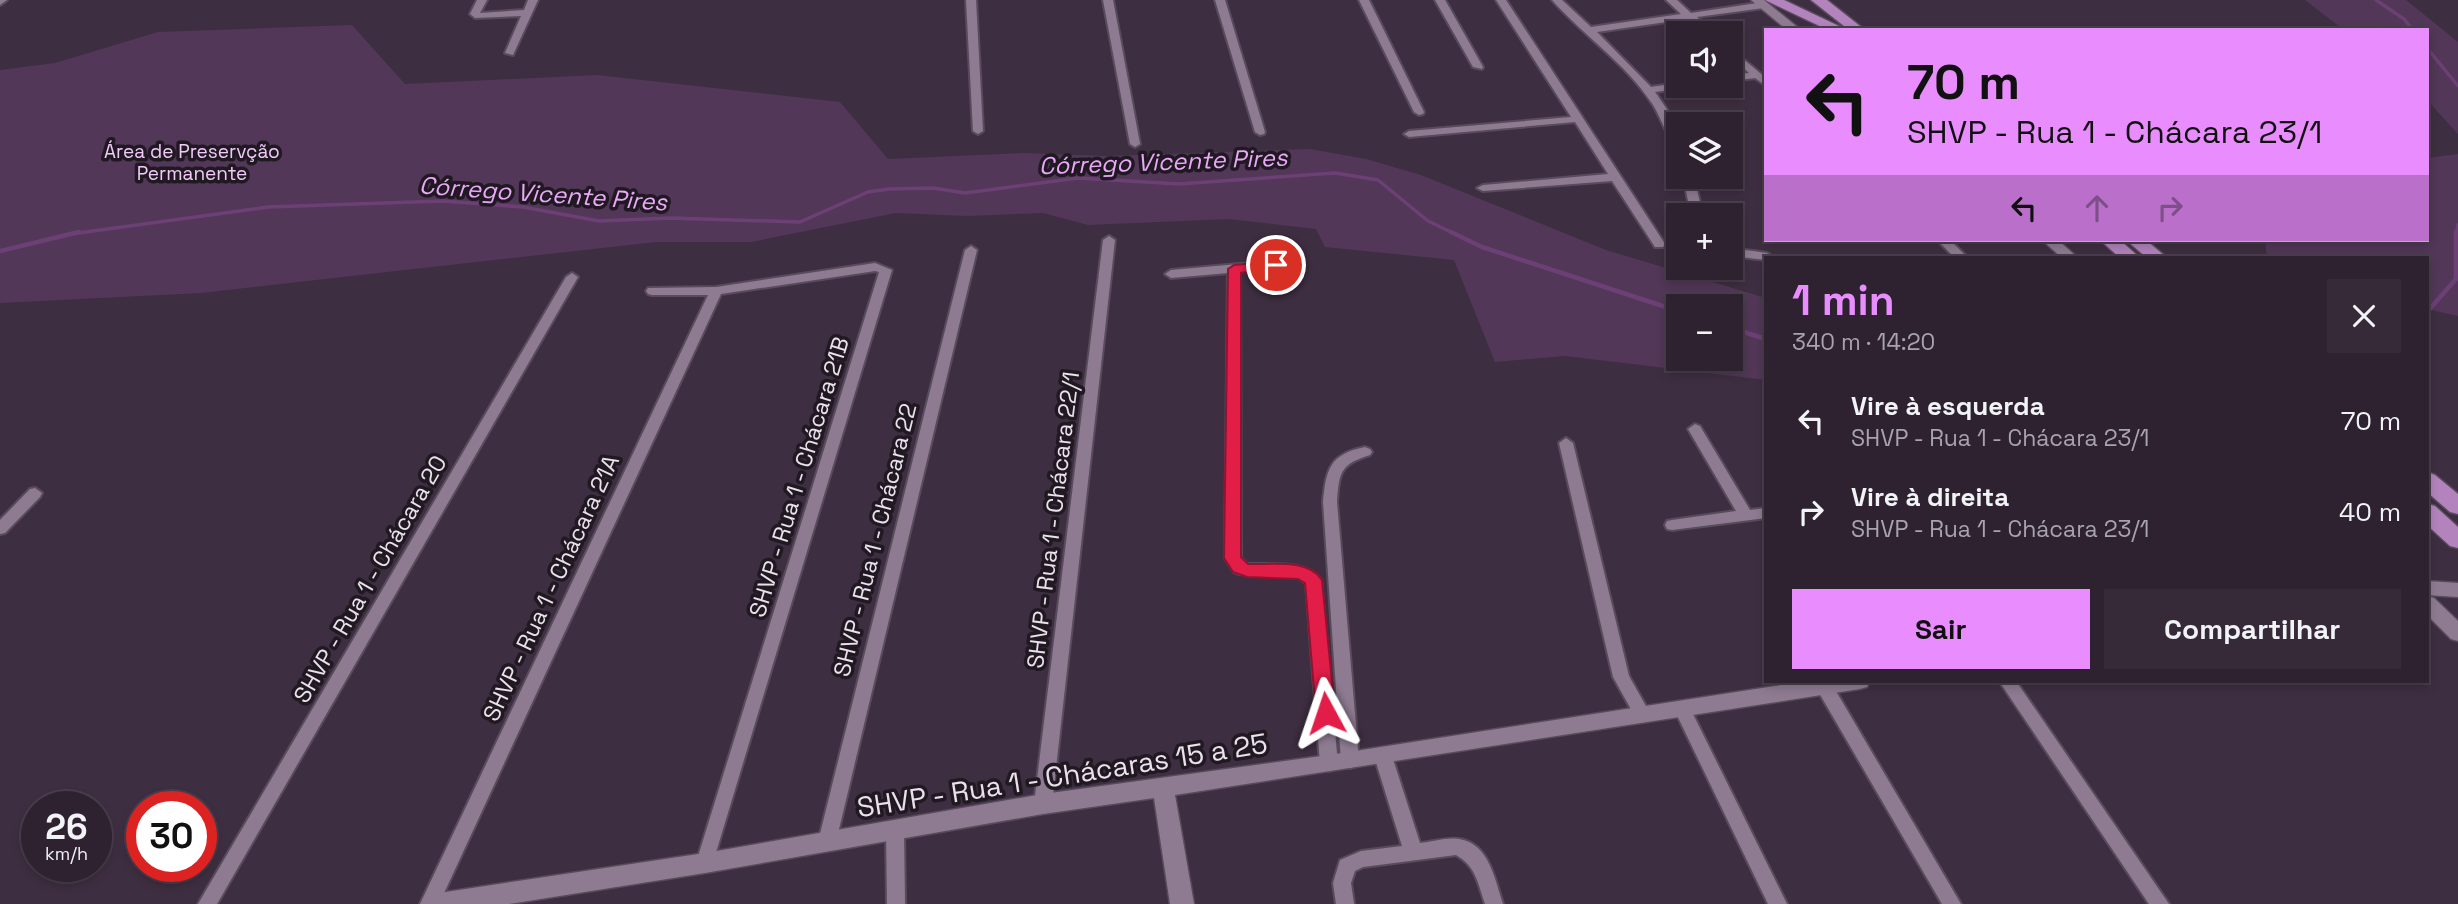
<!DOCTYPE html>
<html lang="pt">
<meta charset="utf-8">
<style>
:root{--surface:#2e2231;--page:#362a39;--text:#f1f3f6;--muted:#a7a4ab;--line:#493f4d;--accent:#e98dfe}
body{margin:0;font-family:"Space Grotesk",sans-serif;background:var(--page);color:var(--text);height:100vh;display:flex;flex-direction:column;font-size:26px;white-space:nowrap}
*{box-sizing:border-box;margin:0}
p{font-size:23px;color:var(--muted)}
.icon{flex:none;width:38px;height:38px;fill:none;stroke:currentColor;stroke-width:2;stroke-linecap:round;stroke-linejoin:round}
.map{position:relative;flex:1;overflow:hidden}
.drawer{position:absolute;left:1764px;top:256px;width:665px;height:427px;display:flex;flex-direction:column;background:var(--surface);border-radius:0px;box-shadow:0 4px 10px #0003,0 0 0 2px var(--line)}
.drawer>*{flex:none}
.hud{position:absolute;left:1764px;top:28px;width:665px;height:214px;border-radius:0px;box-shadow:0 4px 10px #0003,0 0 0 2px var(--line);background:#e98dfe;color:#111;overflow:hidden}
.fabs{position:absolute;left:1666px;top:21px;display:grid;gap:14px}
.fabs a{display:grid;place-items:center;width:77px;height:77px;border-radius:0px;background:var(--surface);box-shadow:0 4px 10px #0003,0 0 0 2px var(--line);font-size:35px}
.speed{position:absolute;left:21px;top:791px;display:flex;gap:14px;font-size:35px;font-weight:700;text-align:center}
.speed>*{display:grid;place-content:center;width:91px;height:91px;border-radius:50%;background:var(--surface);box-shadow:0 4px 10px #0003,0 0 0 2px var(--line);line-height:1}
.speed small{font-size:18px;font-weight:400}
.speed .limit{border:10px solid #d22;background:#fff;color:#111}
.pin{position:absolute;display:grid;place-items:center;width:60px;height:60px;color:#fff;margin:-30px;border:4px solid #fff;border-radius:50%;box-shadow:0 2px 7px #0007}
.me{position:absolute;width:77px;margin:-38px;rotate:355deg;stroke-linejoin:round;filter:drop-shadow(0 0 5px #0008)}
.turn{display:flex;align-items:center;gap:24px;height:147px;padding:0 28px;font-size:32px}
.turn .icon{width:91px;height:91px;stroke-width:2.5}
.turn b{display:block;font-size:49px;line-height:60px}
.lanes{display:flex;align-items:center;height:66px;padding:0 28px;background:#0003;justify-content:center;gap:35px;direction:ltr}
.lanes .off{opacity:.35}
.round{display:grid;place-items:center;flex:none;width:74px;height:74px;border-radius:0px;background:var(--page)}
.summary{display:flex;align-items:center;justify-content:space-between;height:119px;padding:0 28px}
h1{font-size:42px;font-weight:700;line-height:52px;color:var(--accent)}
.button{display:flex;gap:14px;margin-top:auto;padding:14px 28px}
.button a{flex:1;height:80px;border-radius:0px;background:var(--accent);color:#111;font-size:28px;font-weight:700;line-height:80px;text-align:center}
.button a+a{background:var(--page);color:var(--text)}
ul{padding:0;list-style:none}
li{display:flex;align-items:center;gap:21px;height:91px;padding:0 28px}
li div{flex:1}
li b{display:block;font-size:26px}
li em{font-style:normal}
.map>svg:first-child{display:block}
.green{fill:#523758;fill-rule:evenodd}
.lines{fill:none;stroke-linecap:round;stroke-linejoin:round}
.stream-far1{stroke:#6c4075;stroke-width:3.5}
.stream{stroke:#6c4075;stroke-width:4.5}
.minor-casing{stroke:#584b5b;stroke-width:4}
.tertiary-casing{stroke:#584b5b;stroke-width:3}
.motorway-casing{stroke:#584b5b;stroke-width:3}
.minor{fill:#8e7b92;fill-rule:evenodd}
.tertiary{fill:#8e7b92;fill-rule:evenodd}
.motorway{fill:#b283bc;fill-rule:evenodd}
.route{fill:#e11d48;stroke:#92132f;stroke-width:2}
.labels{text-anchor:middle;stroke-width:7;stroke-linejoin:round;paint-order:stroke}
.far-park-label{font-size:19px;fill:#f1cafa;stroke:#201922}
.street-label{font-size:23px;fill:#ebe0ed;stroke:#201922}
.water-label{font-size:24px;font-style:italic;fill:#e9a8f8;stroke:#201922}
.near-street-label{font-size:28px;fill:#ebe0ed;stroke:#201922}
</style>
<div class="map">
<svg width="2458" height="904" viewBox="0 0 2458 904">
<rect width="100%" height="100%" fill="#3e2e41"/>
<g class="green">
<polygon points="2305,0 2406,0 2458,42 2458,134 2427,100 2427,30 2344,30"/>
<path d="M352,25L405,84L597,75L840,102L888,159L1023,153L1106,156L1310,149L1366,159L1421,175L1606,250L1766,298V380L1565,356L1495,362L1454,260L1325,247L1316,229L1229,219L1088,225L1043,213L966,216L896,213L751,242H656L201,293L0,303V70L55,63L158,32ZM1678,306H1731V359H1678Z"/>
<polygon points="2458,154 2458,316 2427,309 2427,257 2267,257 2265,240 2427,240 2427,158"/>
</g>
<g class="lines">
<g class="stream-far1">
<polyline points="2376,0 2404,19 2413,30"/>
<polyline points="2427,48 2458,86"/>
<polyline points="71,234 268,207 443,201 523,207 599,221 670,218 800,222 868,192 889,189 933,188 965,193 1078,178 1179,184 1335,173 1378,180 1428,221 1455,234"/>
<polyline points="2456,234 2458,225"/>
</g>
<g class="stream">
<polyline points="1451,232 1482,247 1678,311"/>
<polyline points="0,251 79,232"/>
<polyline points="2427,312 2456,279 2456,232"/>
<polyline points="1731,328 1766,339"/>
</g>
<defs>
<g id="minor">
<polygon points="0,0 7,0 0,5"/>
<polygon points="477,0 487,0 480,13 524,10 528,0 538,0 513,55 505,53 521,16 475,18 470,14"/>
<polygon points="966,0 976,0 983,131 978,134 973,131"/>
<polygon points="1103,0 1113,0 1140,144 1135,147 1130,144"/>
<polygon points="1215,0 1225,0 1265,132 1264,134 1260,135 1255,132"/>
<polygon points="1359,0 1369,0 1424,112 1423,114 1419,115 1414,112"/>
<polygon points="1435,0 1445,0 1483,67 1482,69 1473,67"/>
<polygon points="1496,0 1506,0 1665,244 1663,247 1655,247 1612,181 1483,191 1477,188 1483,185 1608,174 1575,122 1409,137 1404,134 1409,131 1571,117"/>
<path d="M1552,0H1562L1591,27L1681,14L1666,0H1677L1691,13L1764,2L1769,5L1764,8L1697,17L1714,33H1704L1687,19L1597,32L1651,87L1678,83V86H1683L1678,89L1655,92C1668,110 1679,126 1678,148C1669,144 1659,112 1651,102C1624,62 1584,36 1552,0Z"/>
<polygon points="1731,49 1766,78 1766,86 1755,78 1731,81 1731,75 1749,73 1731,57"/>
<polygon points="1683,177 1694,177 1703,215 1691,215"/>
<polygon points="1109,236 1115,240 1052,804 1049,810 1043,812 1037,810 1034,804 1103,240"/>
<polygon points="1937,240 1950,240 1967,257 1954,257"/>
<polygon points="971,246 977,250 836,842 833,848 827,850 821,848 818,842 965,250"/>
<polygon points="1731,248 1767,253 1773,257 1766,257 1766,260 1731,256"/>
<path d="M1296,259L1300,260L1302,263L1300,266L1240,272L1241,558L1247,564C1270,565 1307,559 1321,580L1338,764L1335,769L1329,771L1323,769L1320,764L1306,583L1299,578L1239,574L1234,572L1225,558L1228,273L1171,278L1165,274L1171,270Z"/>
<polygon points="875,263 892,270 711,869 705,871 699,869 696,863 879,272 875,271 721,294 439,904 420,904 708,295 652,295 648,294 646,291 648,288 716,287"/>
<polygon points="572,273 578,277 217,904 198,904 566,277"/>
<polygon points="1695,424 1700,426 1750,510 1766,508 1766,518 1672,530 1667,529 1665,525 1667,521 1672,520 1736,511 1688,429"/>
<polygon points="1566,438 1573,443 1629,676 1651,715 1649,720 1643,722 1637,720 1613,677 1559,443"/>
<path d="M1365,447L1370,449L1372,452L1370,455C1340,464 1339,473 1337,502L1359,761L1356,766L1350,768L1344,766L1341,761L1323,502C1326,469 1330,454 1365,447Z"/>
<polygon points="35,488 42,493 40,497 5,533 0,534 0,520 30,489"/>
<polygon points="1818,681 1830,681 1961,904 1942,904 1818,691 1816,686"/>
<polygon points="1999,681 2016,681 2169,904 2149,904"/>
<polygon points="1682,702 1688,704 1787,904 1768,904 1674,709 1676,704"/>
<path d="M1383,749L1389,751L1392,756L1420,843C1431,842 1447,837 1459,839C1489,843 1495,880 1503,904H1485C1478,884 1476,866 1456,855L1363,867L1355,871L1351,883L1354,904H1336L1333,883L1340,860L1361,851L1402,846L1374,756L1377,751Z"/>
<polygon points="895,822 901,824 904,830 905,904 887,904 886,830 889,824"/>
</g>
<g id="tertiary">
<polygon points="1751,0 1764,0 1801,30 1787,30"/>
<polygon points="2042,240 2058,240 2077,257 2061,257"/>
<polygon points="2427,581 2458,583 2458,597 2427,595"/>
<polygon points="2427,596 2434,598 2458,621 2458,641 2451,639 2427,615"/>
<polygon points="1807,681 1870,681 1867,687 1860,689 1175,795 1194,904 1170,904 1154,798 1043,814 705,873 509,904 427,904 431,896 439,893 705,853 1043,794 1329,755"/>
</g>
<g id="motorway">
<polygon points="1765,0 1784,0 1841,27 1839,30 1828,30"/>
<polygon points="1811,0 1827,0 1865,30 1849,30"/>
<polygon points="2100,240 2120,240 2139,257 2119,257"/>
<polygon points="2126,240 2146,240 2166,257 2146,257"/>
<polygon points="2427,472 2435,475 2458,494 2458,514 2450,512 2427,492"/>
<polygon points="2427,504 2435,506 2458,527 2458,548 2450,546 2427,525"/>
</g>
</defs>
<use href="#minor" class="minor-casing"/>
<use href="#tertiary" class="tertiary-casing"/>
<use href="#motorway" class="motorway-casing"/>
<use href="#minor" class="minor"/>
<use href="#tertiary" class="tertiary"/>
<use href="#motorway" class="motorway"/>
</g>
<path class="route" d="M1276,261L1280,262V268L1241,273V557L1248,564C1270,565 1309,558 1322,580L1335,713L1332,718L1326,721L1319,718L1316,713L1305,583L1298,579L1247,577L1233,572L1224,558L1228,269L1234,265Z"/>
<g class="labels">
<g class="far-park-label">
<text x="192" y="158">Área de Preservção<tspan x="192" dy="22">Permanente</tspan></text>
</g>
<g class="street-label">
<text transform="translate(799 477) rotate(-73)" y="8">SHVP - Rua 1 - Chácara 21B</text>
<text transform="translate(1053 520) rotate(-83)" y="8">SHVP - Rua 1 - Chácara 22/1</text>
<text transform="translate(875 540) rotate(-76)" y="8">SHVP - Rua 1 - Chácara 22</text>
<text transform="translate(370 579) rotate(-60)" y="8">SHVP - Rua 1 - Chácara 20</text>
<text transform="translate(551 588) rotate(-65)" y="8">SHVP - Rua 1 - Chácara 21A</text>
</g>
<g class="water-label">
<text transform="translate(1163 162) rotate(-2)" y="8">Córrego Vicente Pires</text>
<text transform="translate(543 194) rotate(4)" y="8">Córrego Vicente Pires</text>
</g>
<g class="near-street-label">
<text transform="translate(1062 775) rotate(-9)" y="10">SHVP - Rua 1 - Chácaras 15 a 25</text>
</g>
</g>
</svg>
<div class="fabs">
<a><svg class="icon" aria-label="sound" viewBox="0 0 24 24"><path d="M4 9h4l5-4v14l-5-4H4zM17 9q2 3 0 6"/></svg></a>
<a><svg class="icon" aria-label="layers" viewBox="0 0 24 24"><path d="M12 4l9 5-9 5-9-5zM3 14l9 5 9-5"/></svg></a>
<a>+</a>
<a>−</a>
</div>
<div class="speed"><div>26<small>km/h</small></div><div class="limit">30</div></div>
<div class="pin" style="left:1276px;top:265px;background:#d93025"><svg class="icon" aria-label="arrive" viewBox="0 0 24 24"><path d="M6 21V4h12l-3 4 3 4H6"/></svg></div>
<svg class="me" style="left:1326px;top:713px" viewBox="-20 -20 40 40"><path d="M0-17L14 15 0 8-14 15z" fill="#e11d48" stroke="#fff" stroke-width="4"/></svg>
<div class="hud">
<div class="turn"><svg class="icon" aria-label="left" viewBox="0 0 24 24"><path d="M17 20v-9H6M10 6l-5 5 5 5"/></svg><div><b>70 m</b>SHVP - Rua 1 - Chácara 23/1</div></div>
<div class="lanes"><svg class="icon" aria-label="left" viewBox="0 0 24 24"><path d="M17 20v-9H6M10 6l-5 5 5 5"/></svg><svg class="icon off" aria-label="ahead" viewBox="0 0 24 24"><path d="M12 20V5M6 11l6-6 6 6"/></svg><svg class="icon off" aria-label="right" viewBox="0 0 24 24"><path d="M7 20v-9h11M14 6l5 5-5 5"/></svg></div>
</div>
<section class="drawer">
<div class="summary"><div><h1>1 min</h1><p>340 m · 14:20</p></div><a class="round"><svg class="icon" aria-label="close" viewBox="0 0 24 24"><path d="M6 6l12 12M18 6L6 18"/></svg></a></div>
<ul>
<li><svg class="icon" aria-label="left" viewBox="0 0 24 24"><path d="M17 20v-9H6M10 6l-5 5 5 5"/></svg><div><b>Vire à esquerda</b><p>SHVP - Rua 1 - Chácara 23/1</p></div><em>70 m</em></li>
<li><svg class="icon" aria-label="right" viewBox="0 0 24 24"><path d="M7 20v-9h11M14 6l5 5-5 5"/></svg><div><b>Vire à direita</b><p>SHVP - Rua 1 - Chácara 23/1</p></div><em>40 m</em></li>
</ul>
<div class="button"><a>Sair</a><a>Compartilhar</a></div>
</section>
</div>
